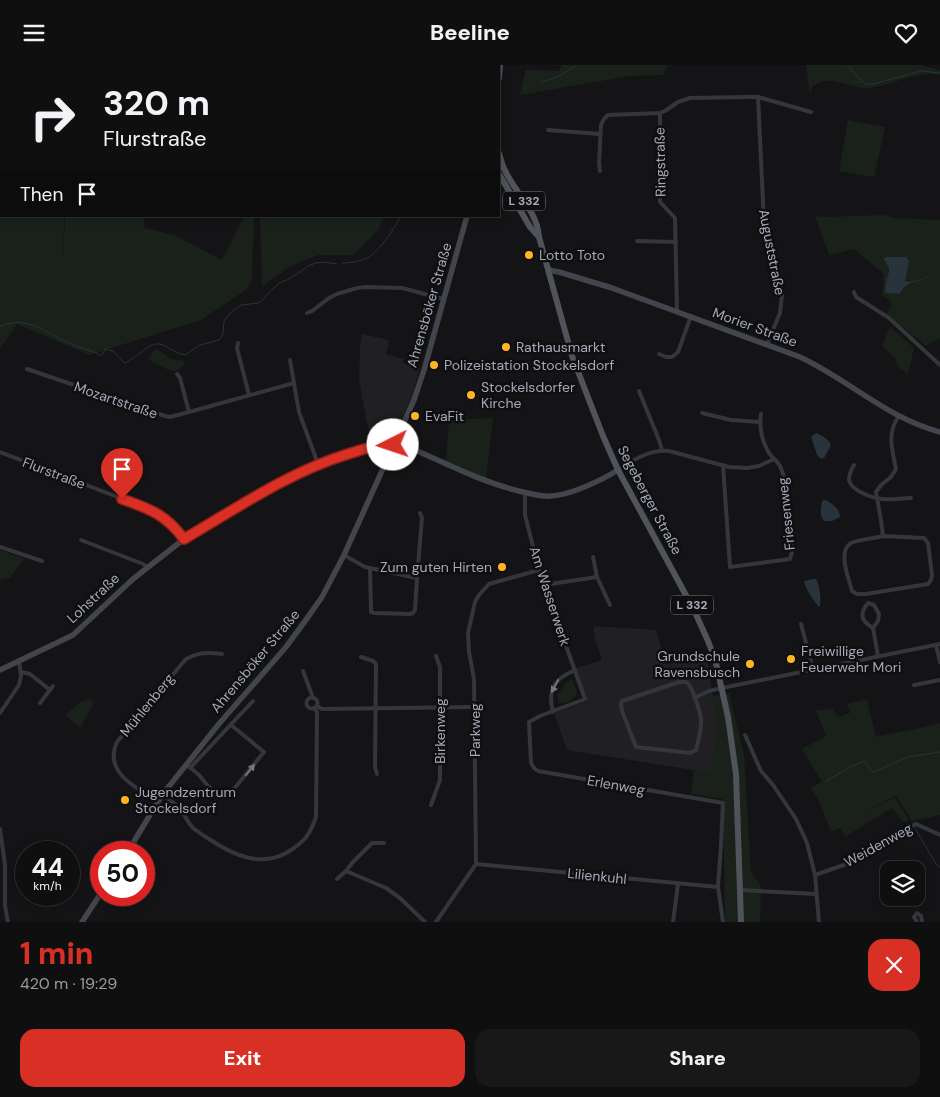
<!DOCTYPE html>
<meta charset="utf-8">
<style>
:root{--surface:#0f0f10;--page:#181819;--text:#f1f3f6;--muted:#9b9c9f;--line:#2f2f30;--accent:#d93025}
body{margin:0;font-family:"DM Sans",sans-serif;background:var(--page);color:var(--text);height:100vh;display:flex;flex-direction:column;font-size:19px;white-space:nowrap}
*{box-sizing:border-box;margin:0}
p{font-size:16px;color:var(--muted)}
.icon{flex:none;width:28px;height:28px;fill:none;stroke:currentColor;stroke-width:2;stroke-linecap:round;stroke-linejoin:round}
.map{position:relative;height:857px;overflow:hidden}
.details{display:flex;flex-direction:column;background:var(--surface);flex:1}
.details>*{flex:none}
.hud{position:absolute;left:0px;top:0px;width:500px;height:152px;box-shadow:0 2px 8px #0003,0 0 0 1px var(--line);background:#0f0f10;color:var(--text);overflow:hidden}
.fabs{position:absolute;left:880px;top:796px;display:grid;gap:10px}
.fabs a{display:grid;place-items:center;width:45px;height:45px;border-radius:10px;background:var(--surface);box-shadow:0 2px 8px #0003,0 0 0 1px var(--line);font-size:25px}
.speed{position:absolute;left:15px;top:776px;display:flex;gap:10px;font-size:25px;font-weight:700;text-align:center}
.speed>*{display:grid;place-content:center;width:65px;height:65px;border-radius:50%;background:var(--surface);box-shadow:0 2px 8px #0003,0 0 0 1px var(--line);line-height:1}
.speed small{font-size:12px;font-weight:400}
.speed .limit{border:8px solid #d22;background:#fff;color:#111}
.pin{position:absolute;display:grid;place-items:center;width:42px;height:42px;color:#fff;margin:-51px -21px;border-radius:50% 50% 50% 0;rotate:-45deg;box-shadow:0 0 5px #0007}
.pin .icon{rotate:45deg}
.me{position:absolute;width:55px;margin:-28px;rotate:266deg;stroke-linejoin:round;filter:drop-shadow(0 0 4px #0008)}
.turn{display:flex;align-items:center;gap:18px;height:105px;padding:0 20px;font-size:22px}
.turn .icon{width:65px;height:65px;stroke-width:2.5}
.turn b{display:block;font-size:35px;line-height:42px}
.then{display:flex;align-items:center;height:48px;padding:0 20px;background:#0003;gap:10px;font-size:19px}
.round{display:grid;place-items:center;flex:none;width:52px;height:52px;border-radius:15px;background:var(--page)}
.headline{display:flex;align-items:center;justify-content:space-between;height:85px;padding:0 20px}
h1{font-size:30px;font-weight:800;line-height:38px;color:var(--accent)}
.button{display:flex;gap:10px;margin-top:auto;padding:10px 20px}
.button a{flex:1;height:58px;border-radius:15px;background:var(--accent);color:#fff;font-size:20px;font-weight:800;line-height:58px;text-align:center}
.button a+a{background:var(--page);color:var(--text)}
header{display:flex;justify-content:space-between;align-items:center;height:65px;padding:0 20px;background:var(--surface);font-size:22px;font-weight:800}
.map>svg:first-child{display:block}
.built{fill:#202023}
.green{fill:#1a211b}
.water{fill:#29333b}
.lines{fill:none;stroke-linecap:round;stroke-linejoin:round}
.stream{stroke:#29333b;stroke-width:1}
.street{stroke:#35363b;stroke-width:4}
.secondary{stroke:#42454b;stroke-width:5.5}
.primary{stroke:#50535a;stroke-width:6}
.oneway{fill:#73767f}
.route-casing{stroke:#8d1f18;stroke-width:12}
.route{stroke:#d93025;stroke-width:9}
.poi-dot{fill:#ffb423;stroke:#0f0f11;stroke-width:2}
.labels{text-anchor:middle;stroke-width:5;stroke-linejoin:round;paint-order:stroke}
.shield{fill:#0f0f11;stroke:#787c85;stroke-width:1}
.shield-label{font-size:12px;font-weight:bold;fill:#a5aab7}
.street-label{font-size:14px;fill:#a5aab7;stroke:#0f0f11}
.poi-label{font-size:14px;fill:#a5aab7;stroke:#0f0f11;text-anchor:start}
</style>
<header><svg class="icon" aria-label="menu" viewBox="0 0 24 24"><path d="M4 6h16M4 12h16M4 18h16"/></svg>Beeline<svg class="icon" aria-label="heart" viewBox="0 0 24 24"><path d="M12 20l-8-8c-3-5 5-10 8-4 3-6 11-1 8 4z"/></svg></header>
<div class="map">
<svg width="940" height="857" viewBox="0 0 940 857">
<rect width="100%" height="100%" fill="#141416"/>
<g class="built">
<polygon points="362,269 389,275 386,289 404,294 403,298 420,303 412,332 392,372 385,376 371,377 364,343 359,315 360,281"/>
<polygon points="594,561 656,565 666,599 707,594 718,662 712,708 567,685 554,648 587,636 576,603 602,595 594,571"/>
</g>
<g class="green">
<polygon points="562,0 668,0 663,10 630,11 520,30 526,5 559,6"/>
<path d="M806,0H920L940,5V10C918,5 891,21 868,23C847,24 832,7 812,22L810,30Z"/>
<polygon points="848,55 885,62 874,112 839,106"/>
<polygon points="0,133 1,134 1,151 64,151 63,200 65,151 144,151 144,163 174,170 222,195 244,151 254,151 252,213 247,224 201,255 89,290 17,259 0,284"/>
<polygon points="884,150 893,153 940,155 940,273 926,281 887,249 892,238 882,230 884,209 854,184 829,190 815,151 823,152"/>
<polygon points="260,151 383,151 379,164 353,190 318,190 289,202 262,222"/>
<polygon points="890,262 914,283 908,309 898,302 895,293 882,281"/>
<path d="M156,283L171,294L185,296C179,316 160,300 148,294Z"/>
<polygon points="493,353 486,415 446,397 449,355"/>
<polygon points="0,485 24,494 10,513 0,515"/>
<path d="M571,615L573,616L577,628C573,636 568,638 559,638L557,630L566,618Z"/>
<polygon points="729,628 744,690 751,808 761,821 760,857 725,857 723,734 691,729 694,705 712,707 718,662 713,631"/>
<polygon points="90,634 94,638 80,663 65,650 80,637"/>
<path d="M867,634L876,672C897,667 919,664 940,658V750L912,756L896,731L859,749L895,733L909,755L903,757L892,743L846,771L841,763L831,766L819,736L810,723L822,717L802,684L826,671L816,645L833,644L837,652L850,648L847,639Z"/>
</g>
<g class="water">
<path d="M885,192H906L909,196L905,216L910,217L940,209L910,218L904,222L899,229L886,228L885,226C885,222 886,218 887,214C890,203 891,205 884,195Z"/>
<path d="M816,368C822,371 828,373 831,380L824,393L821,394L817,390L811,372Z"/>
<path d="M825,435C832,438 840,444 840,452L832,456H824C819,450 821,444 822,436Z"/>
<path d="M813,514H816C820,522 821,533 820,541L819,542C813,535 806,525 804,516Z"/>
</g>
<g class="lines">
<g class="stream">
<polyline points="847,0 865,19 873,19 922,6 940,8"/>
<polyline points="542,17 557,12 576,1"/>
<path d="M342,198C351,198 361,196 369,192C377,188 398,160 400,151"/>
<path d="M0,261C29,250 44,267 69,278C76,282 84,283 91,286C95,287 98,289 101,291L103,289L105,284L113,286L122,296L125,298C135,294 150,277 159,279C167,280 174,288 185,290L200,280L219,275L223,269L224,256L230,248L241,240L258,238L263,235L270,226L275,222L281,217L287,215L300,207L308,201L316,198L323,197L337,199"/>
<polyline points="826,716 852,701 864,696 871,706 874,707 908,692 940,687"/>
<polyline points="915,763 936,799 940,802"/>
</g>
<g class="street">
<polyline points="240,0 241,1"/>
<polyline points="450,0 456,1"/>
<polyline points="187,1 188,0"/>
<polyline points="398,1 399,0"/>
<polyline points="758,32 764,158 770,183 779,209 782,230 780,248 767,279"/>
<polyline points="660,48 660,137 675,153 677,246"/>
<polyline points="548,65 600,69"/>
<polyline points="600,106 599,98 601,60 604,54 608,50 660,48 665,46 678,37 690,33 745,32 758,32 811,47"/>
<polyline points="637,176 676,177"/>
<polyline points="854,227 856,232 889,253 940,300"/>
<polyline points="307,248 312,246 329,233 337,229 357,223 366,222 402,223 444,234"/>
<polyline points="238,278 237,283 249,330"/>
<polyline points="659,289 666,292 672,292 678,287 691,251"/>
<polyline points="290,295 299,347 318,399"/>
<polyline points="27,304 165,351 170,352 189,347 294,318"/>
<polyline points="177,309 180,313 189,347"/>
<polyline points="639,326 659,375 662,385"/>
<polyline points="702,348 731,355 760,357"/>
<polyline points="0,387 152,445 169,457 184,474"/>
<path d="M723,400L730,502L790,494L792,487L786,420C784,414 783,407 780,401C777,396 772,392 769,388C762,376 759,363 761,349"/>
<path d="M854,400C851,405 849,410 849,415C851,426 873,433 882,434C892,435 901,433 911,433"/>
<path d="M618,405C633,395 650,384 669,386L729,402L747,403L759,401L774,394"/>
<polyline points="525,427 525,450 539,505 585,634 540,651 529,657 531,698 534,703 538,706 723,738 721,780 718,822 723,857"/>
<path d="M883,471L924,473L928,478L932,510L931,515L928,519L866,529H857L852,526C849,514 837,486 851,478C857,475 876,473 883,471Z"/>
<path d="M883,471L881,455L876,427L881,420L891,412L896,404C892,384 887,369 898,352"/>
<polyline points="81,475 143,499 147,502"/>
<polyline points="0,482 42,496"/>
<polyline points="344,490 365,502 417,513 422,453 420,448"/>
<polyline points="593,492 597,512 610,540"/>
<polyline points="370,503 371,545 371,547 374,548 410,549 413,548 415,545 417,513"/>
<polyline points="544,520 597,512"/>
<path d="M868,538L874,540L879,549L878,556L873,563C861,556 859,549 868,538Z"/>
<polyline points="801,559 813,604"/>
<polyline points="873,563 878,591"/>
<polyline points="936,580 940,597"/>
<polyline points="361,592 373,596 376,599 375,702 377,709"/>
<polyline points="303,606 313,633"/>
<polyline points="21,607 30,609 50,625"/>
<path d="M679,617C680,617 685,617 686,617C692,619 700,647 701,654C702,664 698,676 696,685L690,688L636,682L622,646L621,639L622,636Z"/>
<polyline points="914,620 940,615"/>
<circle cx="312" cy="638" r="5.5"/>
<polyline points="694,633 709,626 722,623 940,579"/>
<polyline points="40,638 53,621"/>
<polyline points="317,641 322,644 474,642"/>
<path d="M553,647C547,624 554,614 575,605"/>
<polyline points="0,648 19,620 21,611 19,595"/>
<polyline points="745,670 761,706 773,720 796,754 807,778 815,810 819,857"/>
<polyline points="186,699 199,710 208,721 220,730 227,731 229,730 264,687 231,660"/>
<polyline points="190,703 253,636"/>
<path d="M162,730C168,734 175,738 180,744C185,750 188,758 193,763C198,767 204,771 209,774C233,790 261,803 288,787C304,777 310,770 316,752L317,647L314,643"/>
<path d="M158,736C136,723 103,707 117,677L185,595C197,587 208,587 222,589"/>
<polyline points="431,740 440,715 440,602 436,591"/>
<polyline points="0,764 5,800 5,841 8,857"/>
<polyline points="476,799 718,822"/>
<polyline points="346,806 353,797 372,778 384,778"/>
<polyline points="815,810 858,795 907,763 916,759 940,770"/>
<polyline points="337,814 346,806 386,823 400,833 425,857"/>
<polyline points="740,825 816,829"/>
<polyline points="436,857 476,799 474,614 469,587 468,568 475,537 479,530 489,519 539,505"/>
<polyline points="673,857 678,819"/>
<polyline points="917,857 914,852 917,848 921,851 922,857"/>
</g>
<g class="secondary">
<path d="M549,205L559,207L612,223L800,292C849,315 887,353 940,367"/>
<polyline points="373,381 381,388 386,396"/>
<path d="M0,605L73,570L133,514L184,474L259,429L297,409L330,395L373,381L383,380L408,382C446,398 483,418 523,427C532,429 541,432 550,431C569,431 602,415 618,405"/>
<polyline points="127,788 162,730 218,660 286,582 308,552 322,532 344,490 414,335 424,305 467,151"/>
<polyline points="82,857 101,828"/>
</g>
<g class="primary">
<polyline points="499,13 500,0"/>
<path d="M499,88C501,97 504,105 509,113C520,132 538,150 539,172L572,291L603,371L618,405L694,545L708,576L715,594L728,652L736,709L741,857"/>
<polyline points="499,109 530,162 539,172"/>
</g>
</g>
<defs><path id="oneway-solid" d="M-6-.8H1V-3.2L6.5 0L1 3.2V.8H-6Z" transform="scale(1.25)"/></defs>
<g class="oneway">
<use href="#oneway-solid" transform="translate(555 621) rotate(118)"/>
<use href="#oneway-solid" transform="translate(250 705) rotate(-51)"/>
</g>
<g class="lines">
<defs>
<path id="route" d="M122,434C150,444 165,449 184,474C237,443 289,407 348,389C364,384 377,379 393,380"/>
</defs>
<use href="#route" class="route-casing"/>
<use href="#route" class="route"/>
</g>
<g class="poi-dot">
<circle cx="529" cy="190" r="5"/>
<circle cx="506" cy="282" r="5"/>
<circle cx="434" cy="300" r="5"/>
<circle cx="471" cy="330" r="5"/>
<circle cx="415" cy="351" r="5"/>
<circle cx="502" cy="502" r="5"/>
<circle cx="791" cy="594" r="5"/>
<circle cx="750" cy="599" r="5"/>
<circle cx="125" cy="735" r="5"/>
</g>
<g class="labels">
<g class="shield">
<rect x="503" y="126.5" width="42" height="19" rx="4"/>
<rect x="671" y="530.5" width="42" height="19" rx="4"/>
</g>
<g class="shield-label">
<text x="524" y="140">L 332</text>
<text x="692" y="544">L 332</text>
</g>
<g class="street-label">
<text transform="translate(660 97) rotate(-91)" y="5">Ringstraße</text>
<text transform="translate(772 187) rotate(79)" y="5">Auguststraße</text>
<text transform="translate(429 240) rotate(-74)" y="5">Ahrensböker Straße</text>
<text transform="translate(755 262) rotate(20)" y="5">Morier Straße</text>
<text transform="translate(116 335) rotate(19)" y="5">Mozartstraße</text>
<text transform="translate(54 408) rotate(21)" y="5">Flurstraße</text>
<text transform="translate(650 435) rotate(62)" y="5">Segeberger Straße</text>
<text transform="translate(786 449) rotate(-96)" y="5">Friesenweg</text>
<text transform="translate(550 531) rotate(72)" y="5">Am Wasserwerk</text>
<text transform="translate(93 533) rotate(-43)" y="5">Lohstraße</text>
<text transform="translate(255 596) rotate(-50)" y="5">Ahrensböker Straße</text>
<text transform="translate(147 640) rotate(-51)" y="5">Mühlenberg</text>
<text transform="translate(475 665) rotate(-90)" y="5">Parkweg</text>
<text transform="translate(440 666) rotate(-90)" y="5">Birkenweg</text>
<text transform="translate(616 720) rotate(10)" y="5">Erlenweg</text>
<text transform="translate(878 780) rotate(-29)" y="5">Weidenweg</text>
<text transform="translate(597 811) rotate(6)" y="5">Lilienkuhl</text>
</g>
<g class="poi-label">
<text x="539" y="195">Lotto Toto</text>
<text x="516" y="287">Rathausmarkt</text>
<text x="444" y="305">Polizeistation Stockelsdorf</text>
<text x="481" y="327">Stockelsdorfer<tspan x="481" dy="16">Kirche</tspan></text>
<text x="425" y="356">EvaFit</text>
<text x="492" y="507" text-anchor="end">Zum guten Hirten</text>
<text x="801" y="591">Freiwillige<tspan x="801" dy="16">Feuerwehr Mori</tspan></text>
<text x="740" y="596" text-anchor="end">Grundschule<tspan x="740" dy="16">Ravensbusch</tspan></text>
<text x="135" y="732">Jugendzentrum<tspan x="135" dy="16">Stockelsdorf</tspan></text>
</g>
</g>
</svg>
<div class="fabs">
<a><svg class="icon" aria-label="layers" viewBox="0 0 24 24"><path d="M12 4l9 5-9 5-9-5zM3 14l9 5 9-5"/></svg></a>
</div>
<div class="speed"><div>44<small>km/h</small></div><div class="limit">50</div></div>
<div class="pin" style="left:122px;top:434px;background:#d93025"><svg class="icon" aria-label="arrive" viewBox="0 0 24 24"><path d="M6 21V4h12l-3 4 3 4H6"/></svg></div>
<svg class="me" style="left:393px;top:380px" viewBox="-20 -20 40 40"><circle r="19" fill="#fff"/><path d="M0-13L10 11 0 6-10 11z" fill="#d93025"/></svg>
<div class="hud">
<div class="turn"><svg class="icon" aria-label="right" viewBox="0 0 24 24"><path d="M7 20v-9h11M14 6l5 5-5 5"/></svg><div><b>320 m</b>Flurstraße</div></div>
<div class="then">Then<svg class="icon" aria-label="arrive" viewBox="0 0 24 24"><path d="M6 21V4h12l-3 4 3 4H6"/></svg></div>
</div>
</div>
<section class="details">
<div class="headline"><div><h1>1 min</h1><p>420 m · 19:29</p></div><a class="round" style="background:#d93025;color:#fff"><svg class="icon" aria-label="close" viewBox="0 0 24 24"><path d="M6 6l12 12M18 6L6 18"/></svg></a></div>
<div class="button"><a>Exit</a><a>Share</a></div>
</section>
